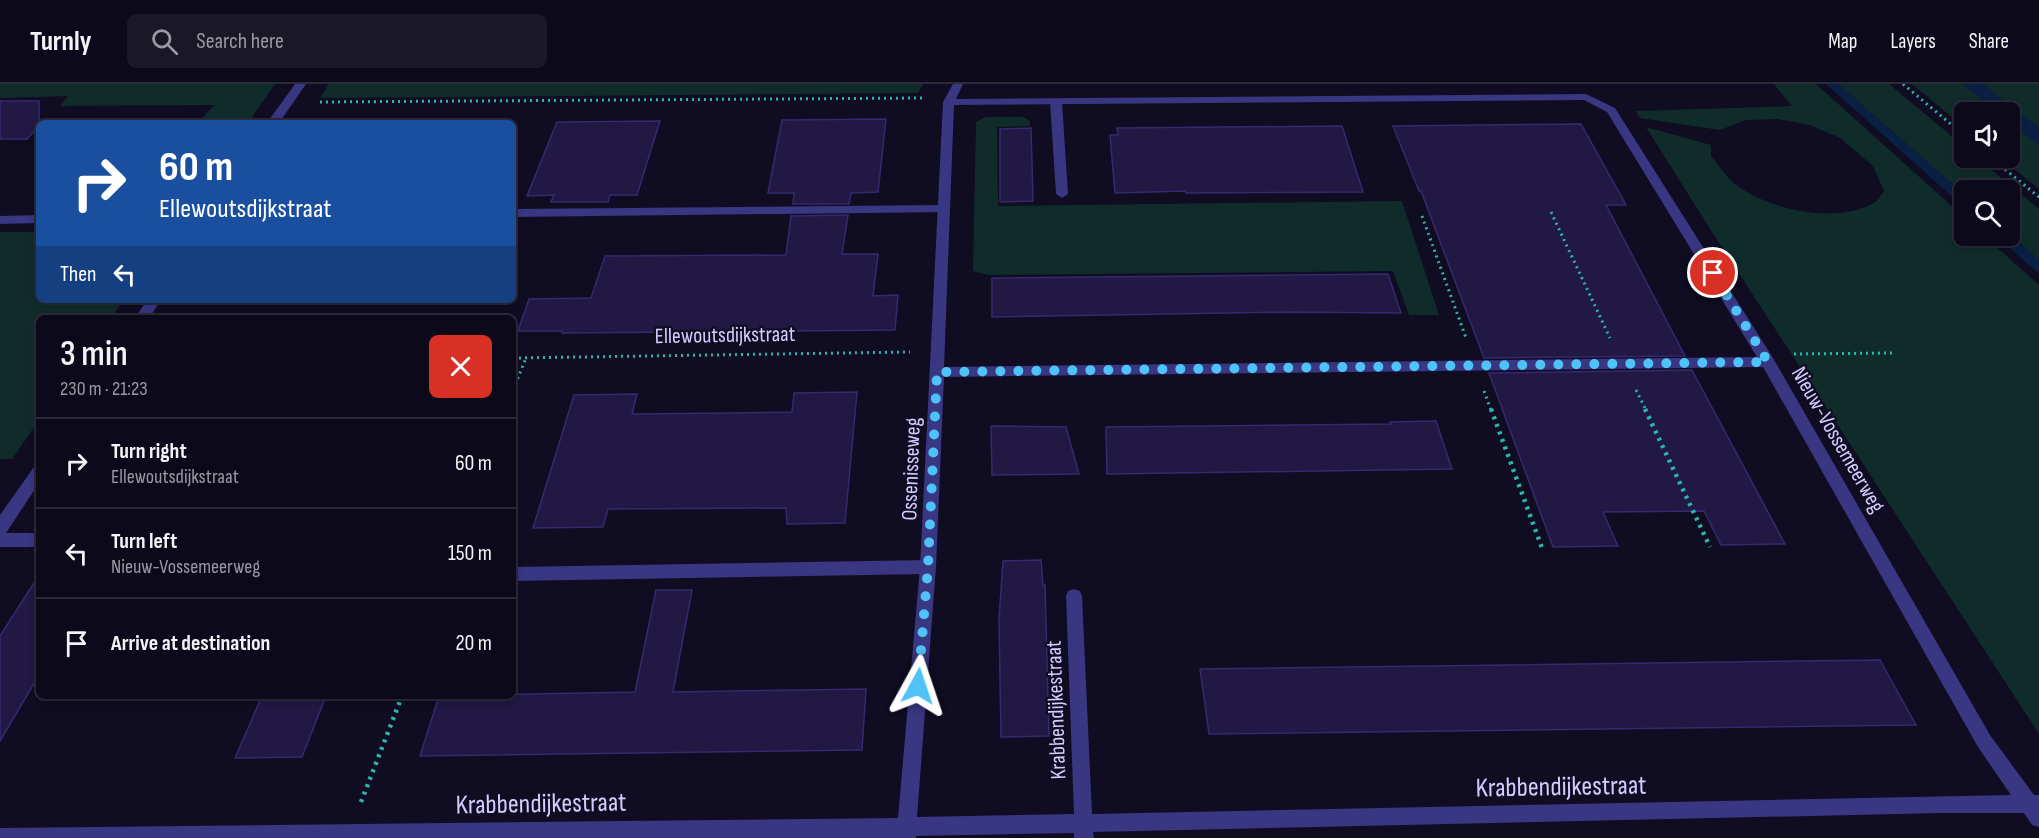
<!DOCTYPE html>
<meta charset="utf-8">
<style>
:root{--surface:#0c091a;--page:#1a1727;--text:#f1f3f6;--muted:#9a9aa2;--line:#2c2a39}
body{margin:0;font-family:"Sofia Sans Condensed",sans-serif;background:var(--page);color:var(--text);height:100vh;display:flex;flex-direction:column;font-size:22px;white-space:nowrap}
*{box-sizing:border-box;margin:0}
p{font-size:20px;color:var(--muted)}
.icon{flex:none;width:33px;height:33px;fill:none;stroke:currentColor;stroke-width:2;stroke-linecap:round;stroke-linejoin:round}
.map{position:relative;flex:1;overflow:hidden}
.details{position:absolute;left:36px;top:231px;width:480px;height:384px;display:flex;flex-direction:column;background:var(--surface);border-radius:9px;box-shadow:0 3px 9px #0003,0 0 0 2px var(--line)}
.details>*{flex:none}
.banner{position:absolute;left:36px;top:36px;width:480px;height:183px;border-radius:9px;box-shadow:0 3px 9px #0003,0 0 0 2px var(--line);background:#1a4fa0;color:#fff;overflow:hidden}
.controls{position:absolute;left:1954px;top:18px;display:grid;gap:12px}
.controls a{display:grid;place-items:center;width:66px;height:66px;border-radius:9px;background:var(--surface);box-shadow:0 3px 9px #0003,0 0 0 2px var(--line);font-size:30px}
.pin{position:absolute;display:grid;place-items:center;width:51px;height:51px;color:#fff;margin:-26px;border:3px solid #fff;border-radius:50%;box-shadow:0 2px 6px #0007}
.me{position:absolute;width:66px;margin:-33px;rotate:5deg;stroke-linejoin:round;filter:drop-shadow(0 0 4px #0008)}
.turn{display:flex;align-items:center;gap:21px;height:126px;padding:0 24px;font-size:27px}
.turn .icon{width:78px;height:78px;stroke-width:2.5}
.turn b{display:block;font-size:42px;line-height:51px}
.then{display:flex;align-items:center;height:57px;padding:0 24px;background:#0003;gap:12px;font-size:22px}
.round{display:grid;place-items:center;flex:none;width:63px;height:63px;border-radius:9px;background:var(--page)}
.overview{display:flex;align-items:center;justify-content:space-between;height:102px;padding:0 24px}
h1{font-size:36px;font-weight:600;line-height:45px}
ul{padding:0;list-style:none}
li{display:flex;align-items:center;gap:18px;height:90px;padding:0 24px;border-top:2px solid var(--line)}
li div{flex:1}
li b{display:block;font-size:22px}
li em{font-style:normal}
header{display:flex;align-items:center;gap:36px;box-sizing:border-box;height:84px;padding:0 30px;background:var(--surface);border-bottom:2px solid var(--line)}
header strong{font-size:28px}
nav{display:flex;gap:33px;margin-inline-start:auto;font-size:21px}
.search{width:420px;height:54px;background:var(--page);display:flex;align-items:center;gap:15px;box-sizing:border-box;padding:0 21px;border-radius:9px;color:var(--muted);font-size:22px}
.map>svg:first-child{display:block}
.green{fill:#0f2c2b}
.water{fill:#0a1f44}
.building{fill:#211843;stroke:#372970;stroke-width:1.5}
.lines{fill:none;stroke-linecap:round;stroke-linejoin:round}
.path-far1{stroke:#2ab6ad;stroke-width:3;stroke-dasharray:2 4;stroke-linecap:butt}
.path{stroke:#2ab6ad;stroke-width:4.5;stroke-dasharray:3 5;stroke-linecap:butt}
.service{fill:#393682;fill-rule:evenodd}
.minor{fill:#393682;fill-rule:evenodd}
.route{stroke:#4fc3f7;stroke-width:10;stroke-dasharray:0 18}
.labels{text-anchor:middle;stroke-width:4.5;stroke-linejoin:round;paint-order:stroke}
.street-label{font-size:22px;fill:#d3cdff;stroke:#100c22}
.near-street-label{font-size:27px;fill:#d3cdff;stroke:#100c22}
</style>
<header>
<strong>Turnly</strong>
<div class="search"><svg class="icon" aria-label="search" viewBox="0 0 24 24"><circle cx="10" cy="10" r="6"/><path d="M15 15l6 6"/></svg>Search here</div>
<nav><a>Map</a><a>Layers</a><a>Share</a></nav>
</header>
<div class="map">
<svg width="2039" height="754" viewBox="0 0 2039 754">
<rect width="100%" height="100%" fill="#100c22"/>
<g class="green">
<polygon points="0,0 275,0 248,39 198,39 214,21 60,22 68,12 0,14"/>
<polygon points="329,0 923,0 918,9 320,14"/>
<path d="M1774,0H1816L1965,134V152H1984L2039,201V650L1712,148L1646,43L1711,61V72C1719,81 1726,93 1735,100C1769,126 1833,140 1872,120C1877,118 1881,111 1884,107L1873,82L1840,54L1810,41L1778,35L1746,36L1720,46L1640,34L1636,27L1792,22Z"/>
<polygon points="1838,0 1889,0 1965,63 1965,74 1977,74 2039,125 2039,176 2010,150 2010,106 1965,106 1965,111"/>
<polygon points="1912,0 1962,0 1998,28 1965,28 1965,44"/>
<polygon points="1982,0 2039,0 2039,44"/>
<polygon points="986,33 1023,33 1030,37 1030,42 997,43 998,122 1402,117 1439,231 1409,231 1393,187 988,191 973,187 976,38"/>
<polygon points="2010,38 2039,61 2039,105 2001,74 2010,74"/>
<polygon points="0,148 39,148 39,216 124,216 111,234 39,234 39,336 12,375 0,375"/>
</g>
<g class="water">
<polygon points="1826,0 1838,0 1965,111 1965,124"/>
<polygon points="1962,0 1982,0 2039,44 2039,61 2010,38 2010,28 1998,28"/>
<polygon points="2010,150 2039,176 2039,190 1996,152"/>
</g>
<g class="building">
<polygon points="0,17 39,17 39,42 27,55 0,55"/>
<polygon points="886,35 878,108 851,109 849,120 793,120 794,109 768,109 782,36"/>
<polygon points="660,37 637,111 610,111 608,118 551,118 554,111 527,112 557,38"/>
<polygon points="1581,40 1626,121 1606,121 1685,272 1484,274 1421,107 1419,107 1393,42"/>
<polygon points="1342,42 1363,108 1186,109 1185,107 1115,109 1110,51 1118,51 1117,44"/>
<polygon points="1031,44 1033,117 1000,118 1000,45"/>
<polygon points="848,131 842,170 878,170 873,212 898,211 895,246 562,249 562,247 518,247 529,215 591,214 605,172 786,171 791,132"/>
<polygon points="1388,190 1401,229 1289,228 992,233 992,194"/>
<polygon points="1692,286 1785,460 1721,461 1704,427 1603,428 1618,462 1553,463 1489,289"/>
<polygon points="857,308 845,439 787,440 786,424 608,425 603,443 533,444 574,311 637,310 632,330 732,329 792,328 794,309"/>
<polygon points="1436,337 1452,385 1107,390 1106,343 1391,340 1390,338"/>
<polygon points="991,342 1066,343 1079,390 992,391"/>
<polygon points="1041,476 1043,501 1045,501 1049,652 1001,653 999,535 1003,477"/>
<polygon points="39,491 39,591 0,657 0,552"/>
<polygon points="656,506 692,506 673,608 866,605 862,666 420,672 439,612 635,608"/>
<polygon points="1880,576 1916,641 1209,650 1200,585"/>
<polygon points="262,612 326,612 302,673 235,674"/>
</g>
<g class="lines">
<g class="path-far1">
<polyline points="1903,0 1965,52"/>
<polyline points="320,18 922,14"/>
<polyline points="1991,74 2039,113"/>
<polyline points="1551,128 1610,254"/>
<polyline points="1422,132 1466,254"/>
<polyline points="1794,270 1892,269"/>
<polyline points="513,274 910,268"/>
<polyline points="513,306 526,274"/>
<polyline points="1636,306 1646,326"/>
<polyline points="1484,307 1491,326"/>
</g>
<g class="path">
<polyline points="1491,325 1542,464"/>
<polyline points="1645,325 1710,463"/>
<polyline points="361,718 402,612"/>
</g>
<g class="service">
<polygon points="1056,15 1062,18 1068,110 1062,114 1056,110 1050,18"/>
<polygon points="943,121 949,125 947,128 513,133 513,125"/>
<polygon points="39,131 39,139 0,140 0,132"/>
<rect x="0" y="449" width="39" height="14"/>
<polygon points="928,476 934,478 936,483 934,488 928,490 513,497 513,483"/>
</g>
<g class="minor">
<polygon points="295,0 306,0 279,39 267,39"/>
<path d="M953,0H963L956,15L1586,10L1615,24L1773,274L1990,651L2034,711H2039V743L2032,741L2024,729H1941L1093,748L1094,754H1074V749L916,752V754H0V744L898,734L920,483L943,18ZM1584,16L1607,28L1757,273L944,283L954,21ZM1763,283L1978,663L2011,711L1092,730L1082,512L1080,507L1074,505L1068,507L1066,512L1074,730L917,733L936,483L944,293Z"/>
<polygon points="147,216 161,216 149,234 135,234"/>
<polygon points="39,381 39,399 6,449 0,450 0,431 34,383"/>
</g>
</g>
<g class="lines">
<polyline class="route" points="918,602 928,483 937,288 1768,278 1713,189"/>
</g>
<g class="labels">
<g class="street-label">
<text transform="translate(725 250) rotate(-1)" y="8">Ellewoutsdijkstraat</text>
<text transform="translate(1839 355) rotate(60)" y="8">Nieuw-Vossemeerweg</text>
<text transform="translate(910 385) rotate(-88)" y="8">Ossenisseweg</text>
<text transform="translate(1055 626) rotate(-92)" y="8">Krabbendijkestraat</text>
</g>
<g class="near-street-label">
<text transform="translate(1561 702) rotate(-1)" y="9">Krabbendijkestraat</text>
<text transform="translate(541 719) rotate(-1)" y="9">Krabbendijkestraat</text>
</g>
</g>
</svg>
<div class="controls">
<a><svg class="icon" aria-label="sound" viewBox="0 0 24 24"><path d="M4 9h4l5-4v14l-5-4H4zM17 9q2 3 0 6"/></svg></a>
<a><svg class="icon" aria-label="search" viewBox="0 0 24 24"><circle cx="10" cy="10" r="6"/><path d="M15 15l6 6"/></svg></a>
</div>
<div class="pin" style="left:1713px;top:189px;background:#d93025"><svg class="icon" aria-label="arrive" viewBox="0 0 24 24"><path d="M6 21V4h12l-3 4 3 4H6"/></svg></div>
<svg class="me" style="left:918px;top:602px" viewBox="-20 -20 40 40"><path d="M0-17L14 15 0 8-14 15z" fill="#4fc3f7" stroke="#fff" stroke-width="4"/></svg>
<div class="banner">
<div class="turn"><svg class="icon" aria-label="right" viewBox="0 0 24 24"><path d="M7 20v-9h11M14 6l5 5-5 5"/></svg><div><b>60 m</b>Ellewoutsdijkstraat</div></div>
<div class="then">Then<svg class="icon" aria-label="left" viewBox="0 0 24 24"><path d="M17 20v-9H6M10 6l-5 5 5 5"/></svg></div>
</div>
<section class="details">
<div class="overview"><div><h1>3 min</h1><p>230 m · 21:23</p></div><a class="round" style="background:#d93025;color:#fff"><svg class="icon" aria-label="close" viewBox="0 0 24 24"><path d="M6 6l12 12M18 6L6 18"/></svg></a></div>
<ul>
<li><svg class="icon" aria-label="right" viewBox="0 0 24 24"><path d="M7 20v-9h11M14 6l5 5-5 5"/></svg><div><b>Turn right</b><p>Ellewoutsdijkstraat</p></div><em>60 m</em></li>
<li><svg class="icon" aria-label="left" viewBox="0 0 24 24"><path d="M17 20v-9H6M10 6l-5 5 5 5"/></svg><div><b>Turn left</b><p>Nieuw-Vossemeerweg</p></div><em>150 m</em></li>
<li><svg class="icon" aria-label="arrive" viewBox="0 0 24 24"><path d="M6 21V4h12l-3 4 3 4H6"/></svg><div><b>Arrive at destination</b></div><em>20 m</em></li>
</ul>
</section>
</div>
